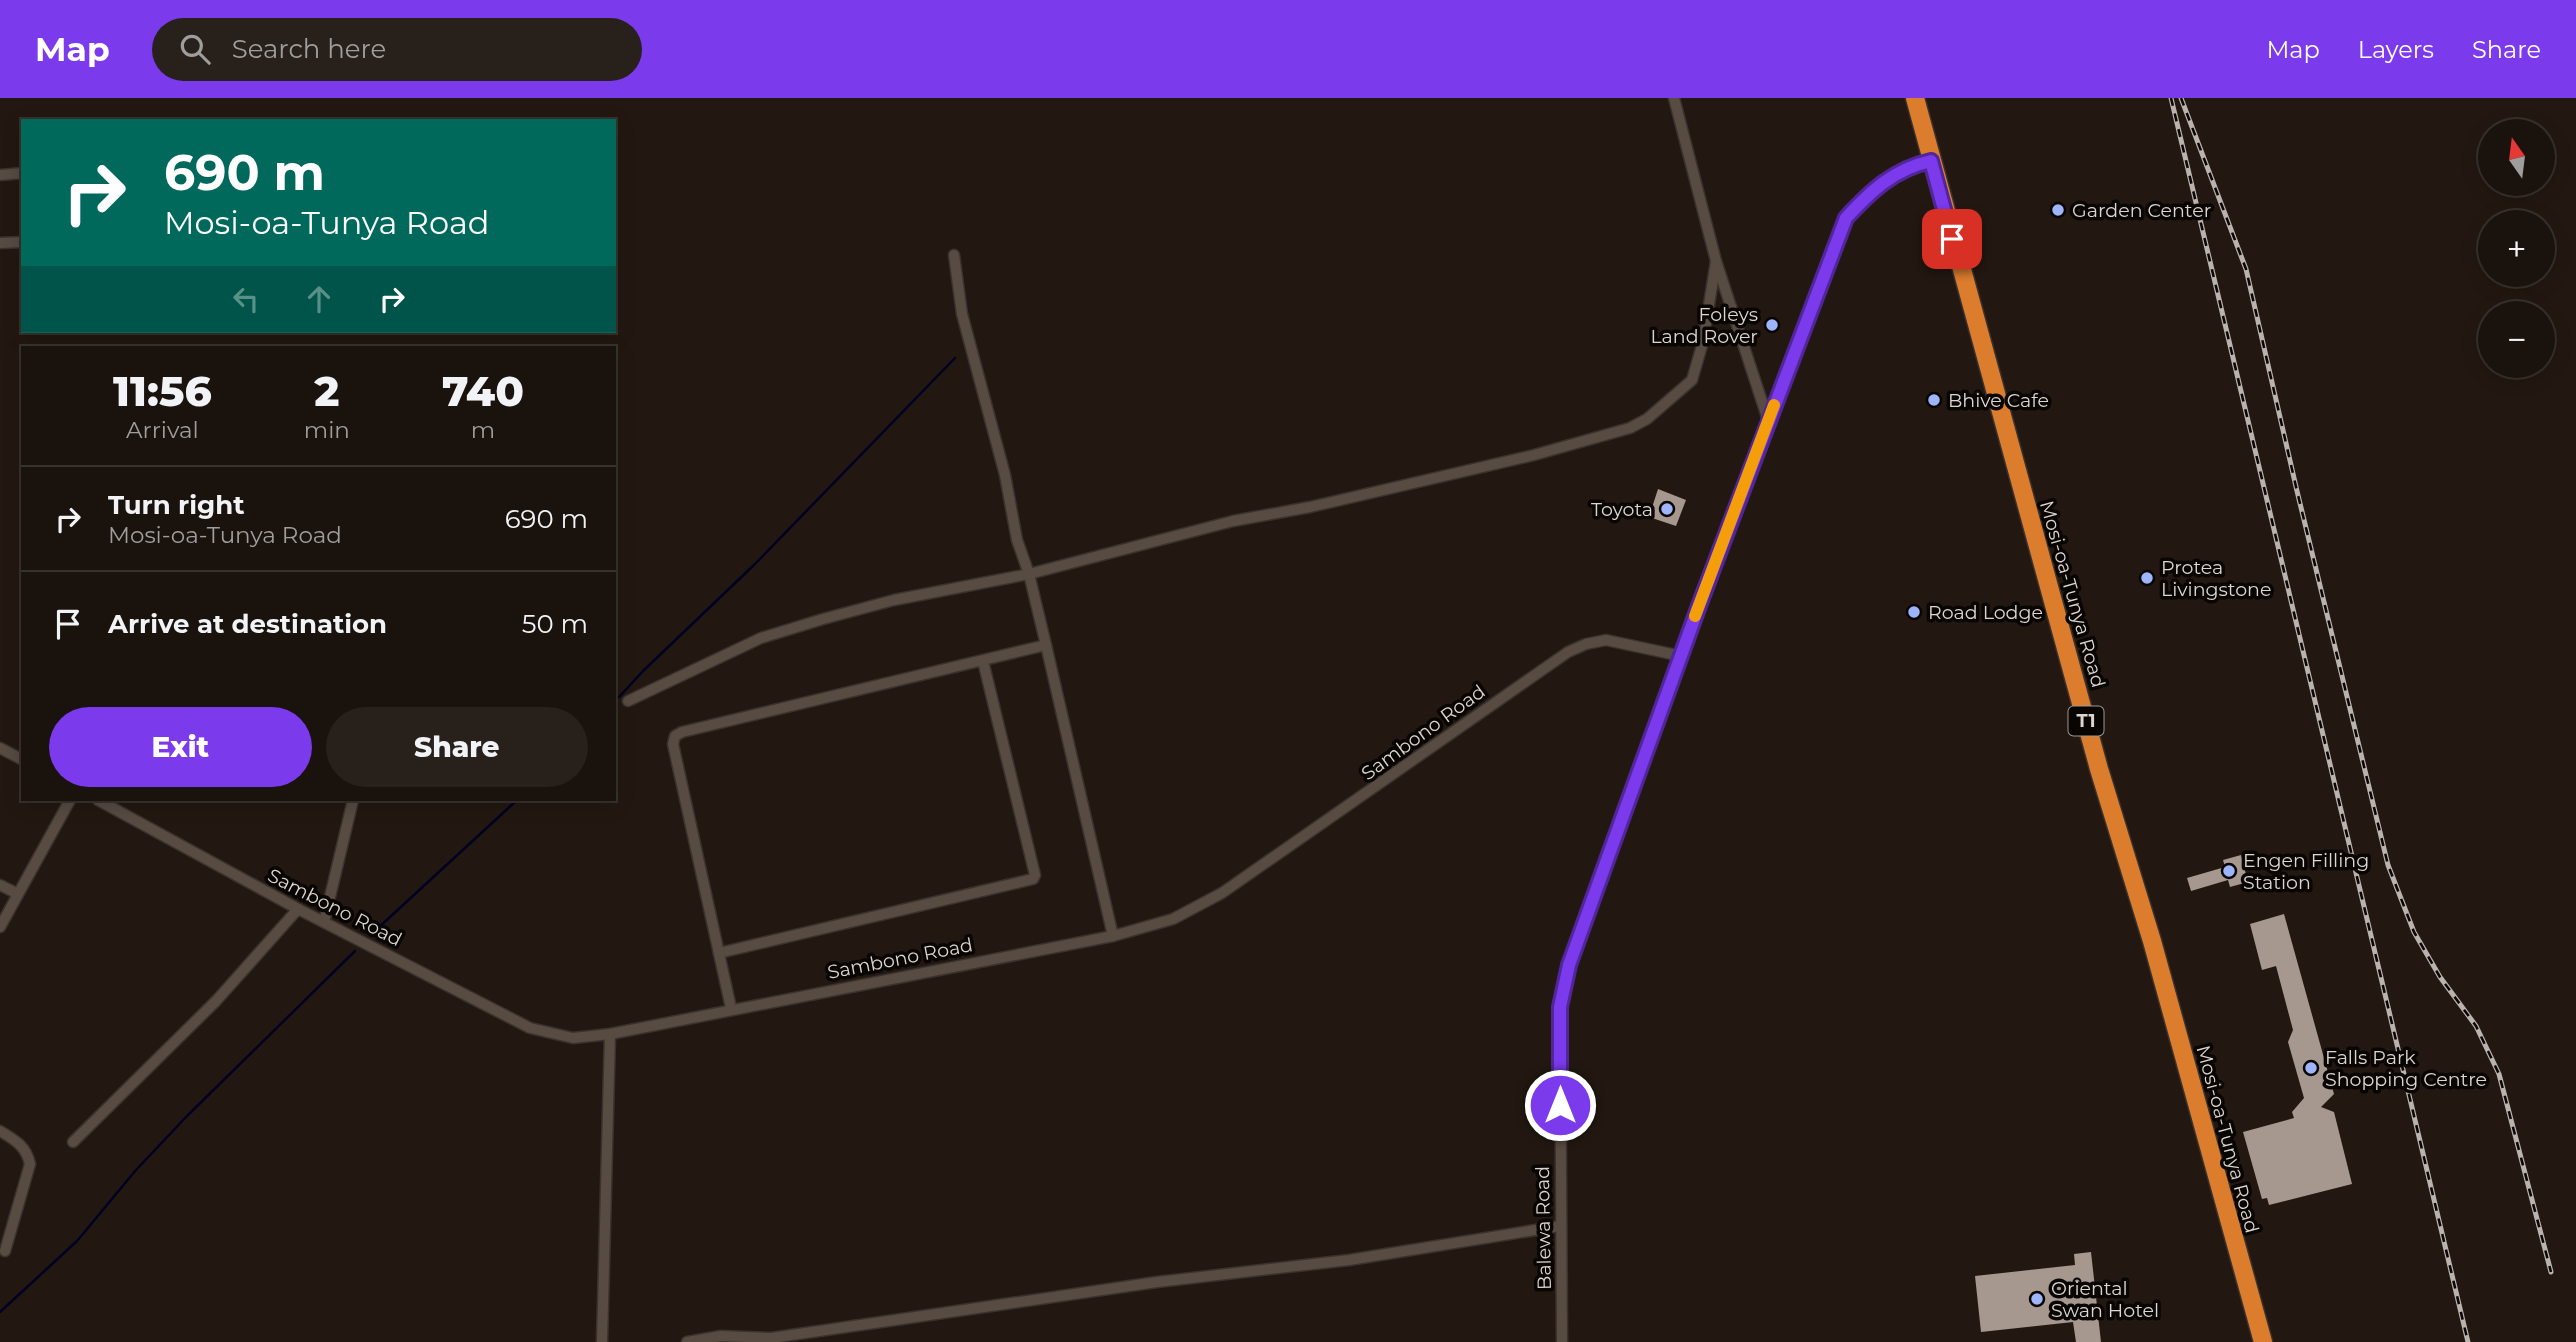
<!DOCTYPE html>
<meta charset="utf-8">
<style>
:root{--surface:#1a120d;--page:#27201b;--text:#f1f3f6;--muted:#9f9e9d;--line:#38322e;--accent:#7c3aed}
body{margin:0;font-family:Montserrat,sans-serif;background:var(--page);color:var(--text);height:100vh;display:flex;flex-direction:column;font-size:26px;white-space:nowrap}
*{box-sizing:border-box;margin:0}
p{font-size:23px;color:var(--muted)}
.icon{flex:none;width:38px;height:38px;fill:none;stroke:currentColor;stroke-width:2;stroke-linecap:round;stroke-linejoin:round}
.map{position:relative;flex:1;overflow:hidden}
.sheet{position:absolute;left:21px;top:248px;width:595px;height:455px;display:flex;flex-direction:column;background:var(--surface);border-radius:0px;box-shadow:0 4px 18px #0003,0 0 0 2px var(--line)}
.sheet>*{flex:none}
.top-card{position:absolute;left:21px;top:21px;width:595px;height:214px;border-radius:0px;box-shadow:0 4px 18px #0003,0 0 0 2px var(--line);background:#00695c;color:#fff;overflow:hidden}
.needle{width:46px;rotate:346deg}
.buttons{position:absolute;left:2478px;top:21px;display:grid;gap:14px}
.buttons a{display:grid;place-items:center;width:77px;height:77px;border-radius:50%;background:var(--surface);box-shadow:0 4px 18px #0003,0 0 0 2px var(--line);font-size:35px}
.pin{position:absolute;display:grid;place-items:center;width:60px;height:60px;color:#fff;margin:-30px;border-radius:14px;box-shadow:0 4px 10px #0006}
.me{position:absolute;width:77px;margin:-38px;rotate:0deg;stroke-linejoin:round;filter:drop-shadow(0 0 5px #0008)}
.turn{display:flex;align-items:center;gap:24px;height:147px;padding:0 28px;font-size:32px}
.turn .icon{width:91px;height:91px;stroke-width:2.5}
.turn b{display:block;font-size:49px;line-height:60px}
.lanes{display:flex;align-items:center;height:66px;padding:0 28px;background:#0003;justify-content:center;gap:35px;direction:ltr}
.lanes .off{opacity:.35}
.eta{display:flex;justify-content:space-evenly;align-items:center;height:119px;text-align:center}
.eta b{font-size:42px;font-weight:800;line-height:49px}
.primary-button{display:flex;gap:14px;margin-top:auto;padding:14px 28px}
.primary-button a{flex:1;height:80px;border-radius:42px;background:var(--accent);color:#fff;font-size:28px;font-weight:800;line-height:80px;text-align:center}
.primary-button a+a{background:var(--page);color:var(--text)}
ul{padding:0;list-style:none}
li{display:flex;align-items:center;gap:21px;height:105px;padding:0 28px;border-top:2px solid var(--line)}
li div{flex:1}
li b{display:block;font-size:26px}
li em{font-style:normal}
header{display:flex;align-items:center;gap:42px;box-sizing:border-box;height:98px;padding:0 35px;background:var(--accent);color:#fff}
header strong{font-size:33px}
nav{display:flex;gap:38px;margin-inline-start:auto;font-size:24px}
.search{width:490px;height:63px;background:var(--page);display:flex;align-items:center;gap:18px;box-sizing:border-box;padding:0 24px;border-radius:38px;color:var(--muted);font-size:26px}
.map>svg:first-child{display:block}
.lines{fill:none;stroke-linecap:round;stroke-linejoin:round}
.stream{stroke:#020023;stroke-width:2.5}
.building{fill:#a6988f}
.street-casing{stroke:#3a322f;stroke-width:13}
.highway-casing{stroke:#3a322f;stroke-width:21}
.street{stroke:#574b42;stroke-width:10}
.highway{stroke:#dc7c2d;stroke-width:18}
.rail-casing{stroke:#bab2ad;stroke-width:5}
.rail{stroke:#090503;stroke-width:2.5;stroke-dasharray:8;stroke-linecap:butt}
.route-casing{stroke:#51269a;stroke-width:18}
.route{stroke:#7c3aed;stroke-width:12}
.slow{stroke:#f59e0b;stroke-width:12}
.poi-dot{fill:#9eb4fd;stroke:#090503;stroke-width:2.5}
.labels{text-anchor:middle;stroke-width:7;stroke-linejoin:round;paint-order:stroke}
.shield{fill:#090503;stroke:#9d9792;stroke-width:2}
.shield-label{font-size:18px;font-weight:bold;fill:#dcd5d0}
.poi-label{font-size:19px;fill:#dcd5d0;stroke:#090503;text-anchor:start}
.street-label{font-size:19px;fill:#dcd5d0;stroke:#090503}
</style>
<header>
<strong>Map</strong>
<div class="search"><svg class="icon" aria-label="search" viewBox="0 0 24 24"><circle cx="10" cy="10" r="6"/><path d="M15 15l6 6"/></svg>Search here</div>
<nav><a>Map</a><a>Layers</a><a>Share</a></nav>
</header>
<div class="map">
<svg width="2576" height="1244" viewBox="0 0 2576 1244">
<rect width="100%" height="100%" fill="#231811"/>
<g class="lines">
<g class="stream">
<polyline points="619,599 643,573 755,466 955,260"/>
<polyline points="377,831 517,702"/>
<polyline points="0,1214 77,1143 136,1072 187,1018 355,853"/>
</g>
</g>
<g class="building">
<polygon points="1658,391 1686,402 1676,428 1649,419"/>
<polygon points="2241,757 2248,784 2230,789 2228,782 2191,793 2187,780 2225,769 2223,762"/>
<polygon points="2284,816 2334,996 2321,1009 2334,1014 2352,1086 2269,1107 2267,1100 2262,1101 2243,1034 2294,1020 2292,1014 2304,1000 2288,944 2293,932 2276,868 2262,872 2250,826"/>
<polygon points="2091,1154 2101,1244 2076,1244 2073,1224 1981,1234 1975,1178 2075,1167 2074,1156"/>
</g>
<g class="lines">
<defs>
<g id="street">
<polyline points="1674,0 1716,163 1768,322"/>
<polyline points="0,77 23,75"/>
<polyline points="0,145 23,144"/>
<polyline points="954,157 962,216 1005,377 1017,442 1029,476 1046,547 1113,838"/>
<polyline points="628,603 761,540 823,521 894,502 1029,476 1233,423 1310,409 1534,357 1630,330 1647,321 1692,282 1703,244 1716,163"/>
<polyline points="0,650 23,662"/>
<polyline points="98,702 298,811 530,930 573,940 610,936 1113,838 1173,821 1222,795 1568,554 1586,546 1606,542 1681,558"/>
<polyline points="0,787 16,795"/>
<polyline points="324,824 353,702"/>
<polyline points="0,829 70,702"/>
<polyline points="719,855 1033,781 1035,777 983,563"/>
<polyline points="731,910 673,646 675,638 682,634 1046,547"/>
<path d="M0,1033C15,1042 26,1048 30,1066L5,1153"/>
<polyline points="73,1044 216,903 298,811"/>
<polyline points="602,1244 610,936"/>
<polyline points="687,1244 721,1238 771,1240 1157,1184 1349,1162 1560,1128"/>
<path d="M1562,1244L1560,909L1569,867L1681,558L1845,120C1871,93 1894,71 1931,63"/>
</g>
<polyline id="highway" points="1915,0 2099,671 2152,843 2263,1244"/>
</defs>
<use href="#street" class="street-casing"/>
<use href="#highway" class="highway-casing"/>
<use href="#street" class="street"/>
<use href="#highway" class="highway"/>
<defs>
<g id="rail">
<polyline points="2171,0 2468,1244"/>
<polyline points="2181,0 2246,171 2297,393 2388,767 2414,834 2440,879 2476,928 2499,976 2551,1174"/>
</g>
</defs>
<use href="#rail" class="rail-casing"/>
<use href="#rail" class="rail"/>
</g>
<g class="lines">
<defs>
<path id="route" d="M1560,1007V909L1569,867L1700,505L1846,120C1871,93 1894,71 1931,63L1952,141"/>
</defs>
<use href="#route" class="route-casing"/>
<use href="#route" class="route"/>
<polyline class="slow" points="1695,518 1774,307"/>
</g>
<g class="poi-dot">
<circle cx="2058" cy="112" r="7"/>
<circle cx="1772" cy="227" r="7"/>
<circle cx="1934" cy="302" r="7"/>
<circle cx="1667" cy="411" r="7"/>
<circle cx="2147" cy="480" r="7"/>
<circle cx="1914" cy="514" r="7"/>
<circle cx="2229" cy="773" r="7"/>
<circle cx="2311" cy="970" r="7"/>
<circle cx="2037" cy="1201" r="7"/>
</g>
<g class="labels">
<rect class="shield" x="2068.5" y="608.5" width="35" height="29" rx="5"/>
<g class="shield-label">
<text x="2086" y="629">T1</text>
</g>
<g class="poi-label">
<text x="2072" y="119">Garden Center</text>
<text x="1758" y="223" text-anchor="end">Foleys<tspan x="1758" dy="22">Land Rover</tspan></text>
<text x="1948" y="309">Bhive Cafe</text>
<text x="1653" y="418" text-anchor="end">Toyota</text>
<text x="2161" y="476">Protea<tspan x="2161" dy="22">Livingstone</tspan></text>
<text x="1928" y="521">Road Lodge</text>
<text x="2243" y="769">Engen Filling<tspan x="2243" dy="22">Station</tspan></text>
<text x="2325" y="966">Falls Park<tspan x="2325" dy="22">Shopping Centre</tspan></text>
<text x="2051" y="1197">Oriental<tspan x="2051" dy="22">Swan Hotel</tspan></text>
</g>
<g class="street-label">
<text transform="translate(2073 496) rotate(74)" y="7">Mosi-oa-Tunya Road</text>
<text transform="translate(1423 634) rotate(-36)" y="7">Sambono Road</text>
<text transform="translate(335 809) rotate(27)" y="7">Sambono Road</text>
<text transform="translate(900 860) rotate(-11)" y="7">Sambono Road</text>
<text transform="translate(2228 1041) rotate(75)" y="7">Mosi-oa-Tunya Road</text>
<text transform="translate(1543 1130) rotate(-91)" y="7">Balewa Road</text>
</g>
</g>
</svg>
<div class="buttons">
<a><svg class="needle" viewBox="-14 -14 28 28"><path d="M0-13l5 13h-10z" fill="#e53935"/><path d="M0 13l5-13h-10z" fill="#9f9e9d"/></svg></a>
<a>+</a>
<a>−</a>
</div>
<div class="pin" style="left:1952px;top:141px;background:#d93025"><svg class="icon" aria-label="arrive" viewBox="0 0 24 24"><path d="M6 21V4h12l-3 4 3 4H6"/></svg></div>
<svg class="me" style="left:1560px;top:1007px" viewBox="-20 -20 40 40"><circle r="17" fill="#7c3aed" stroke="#fff" stroke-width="3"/><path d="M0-11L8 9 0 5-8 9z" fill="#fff"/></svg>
<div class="top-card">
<div class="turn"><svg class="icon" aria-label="right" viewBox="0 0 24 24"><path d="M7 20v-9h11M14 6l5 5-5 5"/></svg><div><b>690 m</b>Mosi-oa-Tunya Road</div></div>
<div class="lanes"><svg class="icon off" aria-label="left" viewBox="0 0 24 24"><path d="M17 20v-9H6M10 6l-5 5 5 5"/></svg><svg class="icon off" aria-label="ahead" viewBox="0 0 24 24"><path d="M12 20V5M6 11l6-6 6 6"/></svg><svg class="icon" aria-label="right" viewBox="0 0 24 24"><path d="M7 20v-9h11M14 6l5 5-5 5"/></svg></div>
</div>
<section class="sheet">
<div class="eta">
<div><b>11:56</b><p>Arrival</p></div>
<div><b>2</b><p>min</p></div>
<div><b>740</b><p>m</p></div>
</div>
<ul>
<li><svg class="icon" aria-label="right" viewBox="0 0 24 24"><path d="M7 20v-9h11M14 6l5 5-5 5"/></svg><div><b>Turn right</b><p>Mosi-oa-Tunya Road</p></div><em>690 m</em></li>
<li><svg class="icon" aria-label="arrive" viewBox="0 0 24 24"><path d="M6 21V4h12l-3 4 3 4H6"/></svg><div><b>Arrive at destination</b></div><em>50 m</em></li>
</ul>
<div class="primary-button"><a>Exit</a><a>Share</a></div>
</section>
</div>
